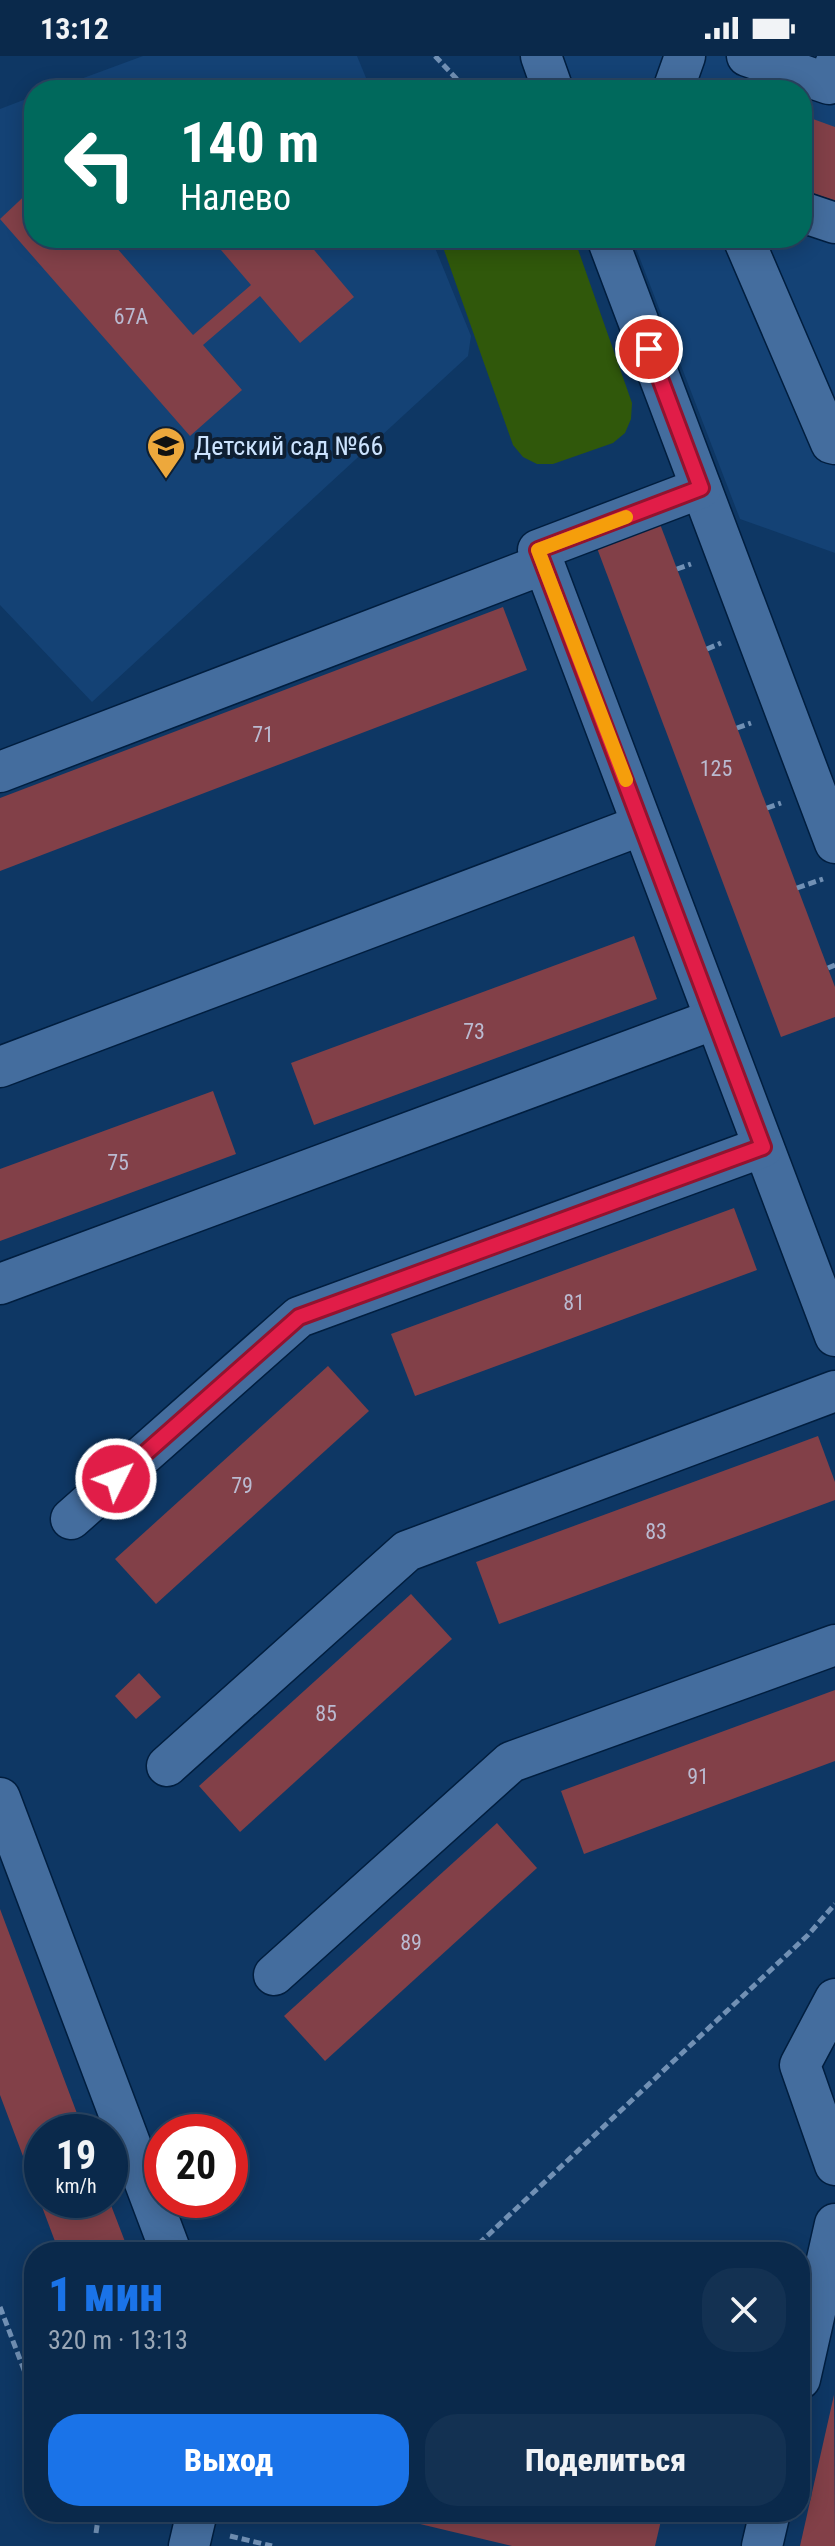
<!DOCTYPE html>
<html lang="ru">
<meta charset="utf-8">
<style>
:root{--surface:#0a294b;--page:#133152;--text:#f1f3f6;--muted:#99a6b5;--line:#2a4563;--accent:#1a73e8}
body{margin:0;font-family:"Roboto Condensed",sans-serif;background:var(--page);color:var(--text);height:100vh;display:flex;flex-direction:column;font-size:30px;white-space:nowrap}
*{box-sizing:border-box;margin:0}
p{font-size:26px;color:var(--muted)}
.icon{flex:none;width:44px;height:44px;fill:none;stroke:currentColor;stroke-width:2;stroke-linecap:round;stroke-linejoin:round}
.map{position:relative;flex:1;overflow:hidden}
.details{position:absolute;left:24px;top:2186px;width:786px;height:280px;display:flex;flex-direction:column;background:var(--surface);border-radius:32px;box-shadow:0 4px 20px #0003,0 0 0 2px var(--line)}
.details>*{flex:none}
.guide{position:absolute;left:24px;top:24px;width:788px;height:168px;border-radius:32px;box-shadow:0 4px 20px #0003,0 0 0 2px var(--line);background:#00695c;color:#fff;overflow:hidden}
.speed{position:absolute;left:24px;top:2058px;display:flex;gap:16px;font-size:40px;font-weight:700;text-align:center}
.speed>*{display:grid;place-content:center;width:104px;height:104px;border-radius:50%;background:var(--surface);box-shadow:0 4px 20px #0003,0 0 0 2px var(--line);line-height:1}
.speed small{font-size:20px;font-weight:400}
.speed .limit{border:12px solid #d22;background:#fff;color:#111}
.pin{position:absolute;display:grid;place-items:center;width:68px;height:68px;color:#fff;margin:-34px;border:4px solid #fff;border-radius:50%;box-shadow:0 2px 8px #0007}
.me{position:absolute;width:88px;margin:-44px;rotate:48deg;stroke-linejoin:round;filter:drop-shadow(0 0 6px #0008)}
.turn{display:flex;align-items:center;gap:28px;height:168px;padding:0 24px;font-size:36px}
.turn .icon{width:104px;height:104px;stroke-width:2.5}
.turn b{display:block;font-size:56px;line-height:68px}
.round{display:grid;place-items:center;flex:none;width:84px;height:84px;border-radius:32px;background:var(--page)}
.overview{display:flex;align-items:center;justify-content:space-between;height:136px;padding:0 24px}
h1{font-size:48px;font-weight:800;line-height:60px;color:var(--accent)}
.action{display:flex;gap:16px;margin-top:auto;padding:16px 24px}
.action a{flex:1;height:92px;border-radius:32px;background:var(--accent);color:#fff;font-size:32px;font-weight:800;line-height:92px;text-align:center}
.action a+a{background:var(--page);color:var(--text)}
.status{display:flex;justify-content:space-between;align-items:center;height:56px;padding:0 40px;background:var(--surface);direction:ltr}
.status svg{height:22px;fill:currentColor}
.map>svg:first-child{display:block}
.built{fill:#144275}
.green{fill:#30580b}
.building{fill:#824048}
.lines{fill:none;stroke-linecap:round;stroke-linejoin:round}
.minor-casing{stroke:#011e3f;stroke-width:43}
.path{stroke:#7190b4;stroke-width:5;stroke-dasharray:8 4;stroke-linecap:butt}
.minor{stroke:#446d9e;stroke-width:40}
.route-casing{stroke:#92132f;stroke-width:20}
.route{stroke:#e11d48;stroke-width:14}
.slow{stroke:#f59e0b;stroke-width:14}
.labels{text-anchor:middle;stroke-width:8;stroke-linejoin:round;paint-order:stroke}
.number-label{font-size:22px;fill:#babad0}
.poi-label{font-size:26px;fill:#cce3fe;stroke:#0e1f33;text-anchor:start}
</style>
<div class="status"><b>13:12</b><svg viewBox="0 0 49 12"><path d="M0 12V9h3v3zM5 12V6h3v6zM10 12V3h3v9zM15 12V0h3v12zM26 1h20v11H26zM47 4h2v5h-2z"/></svg></div>
<div class="map">
<svg width="835" height="2490" viewBox="0 0 835 2490">
<rect width="100%" height="100%" fill="#0e3764"/>
<g class="built">
<polygon points="143,0 357,0 371,34 51,34"/>
<polygon points="563,0 835,0 835,497 740,463 632,182 802,182 802,34 576,34"/>
<polygon points="34,40 34,182 431,182 471,280 468,300 92,646 0,549 0,53"/>
</g>
<polygon class="green" points="445,182 574,182 632,347 631,363 625,377 613,387 553,408 537,408 523,401 513,389 444,194"/>
<g class="building">
<polygon points="708,26 731,34 705,34"/>
<polygon points="802,59 835,71 835,145 802,133"/>
<polygon points="34,131 34,182 108,182 193,279 251,229 215,187 221,182 304,182 354,241 300,287 260,240 203,289 242,334 190,380 0,163"/>
<polygon points="660,468 835,931 835,961 781,981 597,492"/>
<polygon points="503,551 527,614 0,815 0,742"/>
<polygon points="634,880 657,943 314,1069 291,1007"/>
<polygon points="213,1035 236,1098 0,1185 0,1113"/>
<polygon points="734,1152 757,1214 415,1340 391,1278"/>
<polygon points="328,1310 369,1355 156,1548 115,1503"/>
<polygon points="818,1380 835,1426 835,1444 499,1568 476,1506"/>
<polygon points="411,1538 452,1583 240,1776 199,1730"/>
<polygon points="139,1617 161,1641 136,1663 115,1640"/>
<polygon points="835,1634 835,1705 584,1798 561,1735"/>
<polygon points="497,1767 537,1812 325,2005 284,1960"/>
<polygon points="0,1853 84,2076 42,2076 42,2144 109,2144 129,2196 59,2196 0,2039"/>
<polygon points="834,2339 835,2490 800,2490"/>
<polygon points="663,2456 655,2490 512,2490 374,2457"/>
</g>
<g class="lines">
<defs>
<g id="minor">
<polyline points="541,0 553,34"/>
<polyline points="747,0 829,28 835,9"/>
<polyline points="673,34 685,0"/>
<polyline points="802,156 835,167"/>
<polyline points="607,182 835,787"/>
<polyline points="743,182 831,387 835,388"/>
<polyline points="544,508 538,494 701,432"/>
<polyline points="0,716 544,508 835,1280"/>
<polyline points="0,1011 642,769"/>
<polyline points="0,1228 715,963"/>
<polyline points="71,1463 299,1261 763,1091"/>
<polyline points="167,1710 407,1495 835,1335"/>
<polyline points="0,1742 171,2196"/>
<polyline points="274,1919 511,1706 835,1589"/>
<polyline points="835,1943 800,2009 835,2109"/>
<polyline points="800,2323 835,2168"/>
<polyline points="189,2490 197,2456"/>
<polyline points="762,2490 770,2456"/>
</g>
</defs>
<use href="#minor" class="minor-casing"/>
<g class="path">
<polyline points="435,0 467,34"/>
<polyline points="677,513 691,508"/>
<polyline points="707,593 721,587"/>
<polyline points="737,672 751,667"/>
<polyline points="767,752 781,747"/>
<polyline points="797,832 823,823"/>
<polyline points="828,912 835,909"/>
<polyline points="470,2196 808,1879 835,1848"/>
<polyline points="0,2251 34,2340"/>
<polyline points="131,2456 158,2463"/>
<polyline points="96,2477 99,2456"/>
<polyline points="230,2480 272,2490"/>
</g>
<use href="#minor" class="minor"/>
</g>
<g class="lines">
<defs>
<polyline id="route" points="116,1423 299,1261 763,1091 538,494 701,432 649,293"/>
</defs>
<use href="#route" class="route-casing"/>
<use href="#route" class="route"/>
<polyline class="slow" points="626,724 538,494 626,461"/>
</g>
<defs>
<symbol id="school-pin" viewBox="-11 -11 22 30"><path d="M0 17L-7.5 6A9.5 9.5 0 1 1 7.5 6Z" fill="#eda83c" stroke="#0e1f33"/><path d="M0-5L7-2L0 1L-7-2ZM-4 1L0 2.5L4 1V4Q0 6-4 4Z" fill="#111"/></symbol>
</defs>
<g fill-rule="evenodd">
<use href="#school-pin" x="144" y="368" width="44" height="60"/>
</g>
<g class="labels">
<g class="number-label">
<text x="131" y="268">67А</text>
<text x="263" y="686">71</text>
<text x="716" y="720">125</text>
<text x="474" y="983">73</text>
<text x="118" y="1114">75</text>
<text x="574" y="1254">81</text>
<text x="242" y="1437">79</text>
<text x="656" y="1483">83</text>
<text x="326" y="1665">85</text>
<text x="698" y="1728">91</text>
<text x="411" y="1894">89</text>
</g>
<g class="poi-label">
<text x="194" y="399">Детский сад №66</text>
</g>
</g>
</svg>
<div class="speed"><div>19<small>km/h</small></div><div class="limit">20</div></div>
<div class="pin" style="left:649px;top:293px;background:#d93025"><svg class="icon" aria-label="arrive" viewBox="0 0 24 24"><path d="M6 21V4h12l-3 4 3 4H6"/></svg></div>
<svg class="me" style="left:116px;top:1423px" viewBox="-20 -20 40 40"><circle r="17" fill="#e11d48" stroke="#fff" stroke-width="3"/><path d="M0-11L8 9 0 5-8 9z" fill="#fff"/></svg>
<div class="guide">
<div class="turn"><svg class="icon" aria-label="left" viewBox="0 0 24 24"><path d="M17 20v-9H6M10 6l-5 5 5 5"/></svg><div><b>140 m</b>Налево</div></div>
</div>
<section class="details">
<div class="overview"><div><h1>1 мин</h1><p>320 m · 13:13</p></div><a class="round"><svg class="icon" aria-label="close" viewBox="0 0 24 24"><path d="M6 6l12 12M18 6L6 18"/></svg></a></div>
<div class="action"><a>Выход</a><a>Поделиться</a></div>
</section>
</div>
